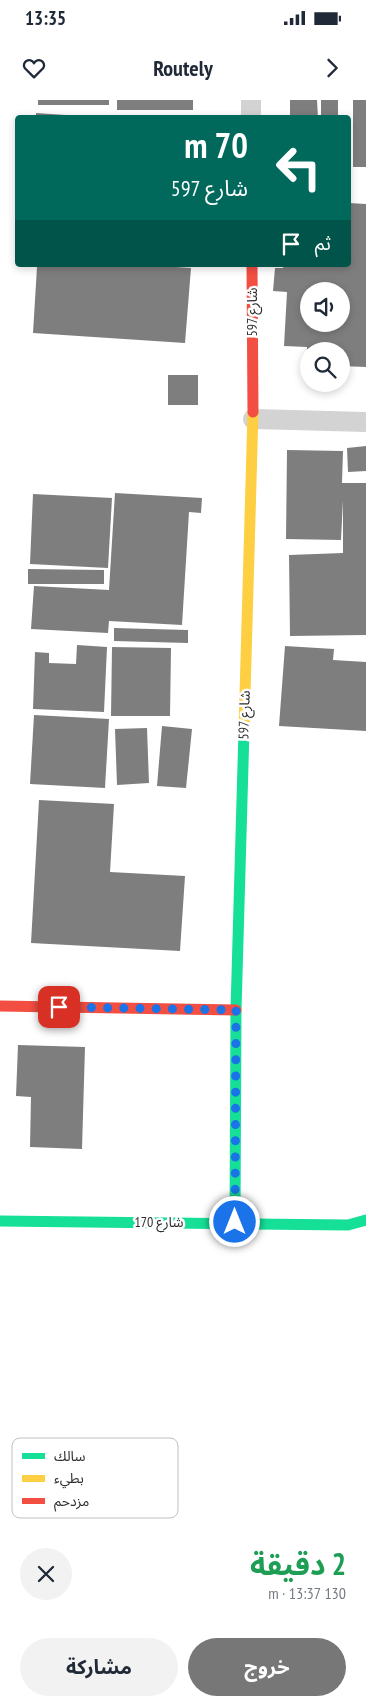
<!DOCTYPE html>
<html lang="ar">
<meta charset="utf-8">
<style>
:root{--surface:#fff;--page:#f2f2f3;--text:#1f2937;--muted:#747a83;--accent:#777}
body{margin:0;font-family:"PT Sans Narrow","Noto Sans Arabic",sans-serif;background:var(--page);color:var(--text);direction:rtl;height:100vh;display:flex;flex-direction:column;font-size:19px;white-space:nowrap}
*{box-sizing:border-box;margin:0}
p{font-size:16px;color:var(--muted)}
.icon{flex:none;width:28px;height:28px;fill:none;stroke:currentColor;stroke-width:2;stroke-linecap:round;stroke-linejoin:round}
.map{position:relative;height:1431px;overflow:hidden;direction:ltr}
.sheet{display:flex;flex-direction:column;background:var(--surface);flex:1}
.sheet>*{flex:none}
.top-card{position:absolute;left:15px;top:15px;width:336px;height:152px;border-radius:5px;box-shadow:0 2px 8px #0003;direction:rtl;background:#00695c;color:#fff;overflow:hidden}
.buttons{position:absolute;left:300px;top:182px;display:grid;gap:10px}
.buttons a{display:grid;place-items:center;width:50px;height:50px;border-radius:50%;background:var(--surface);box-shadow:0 2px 8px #0003;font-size:25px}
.pin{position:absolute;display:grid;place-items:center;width:42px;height:42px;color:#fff;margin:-21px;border-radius:10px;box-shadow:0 2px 8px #0006}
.me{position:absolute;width:55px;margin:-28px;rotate:0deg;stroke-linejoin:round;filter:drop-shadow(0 0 4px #0008)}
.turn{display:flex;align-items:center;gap:18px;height:105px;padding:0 20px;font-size:22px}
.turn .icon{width:65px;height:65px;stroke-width:2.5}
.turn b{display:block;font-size:35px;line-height:42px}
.then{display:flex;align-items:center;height:48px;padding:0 20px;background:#0003;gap:10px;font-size:19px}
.round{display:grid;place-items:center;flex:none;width:52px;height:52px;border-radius:26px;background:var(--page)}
.summary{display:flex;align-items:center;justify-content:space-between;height:85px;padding:0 20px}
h1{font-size:30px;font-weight:700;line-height:38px;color:#1e9e55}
.cta{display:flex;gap:10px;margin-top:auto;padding:10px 20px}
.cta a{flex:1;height:58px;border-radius:30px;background:var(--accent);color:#fff;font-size:20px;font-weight:700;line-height:58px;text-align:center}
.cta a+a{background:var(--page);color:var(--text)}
.status{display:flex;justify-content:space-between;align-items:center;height:35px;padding:0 25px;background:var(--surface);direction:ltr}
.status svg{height:14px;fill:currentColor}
header{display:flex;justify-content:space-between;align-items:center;height:65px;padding:0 20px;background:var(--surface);font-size:22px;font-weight:700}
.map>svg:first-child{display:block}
.building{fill:#7e7e7e;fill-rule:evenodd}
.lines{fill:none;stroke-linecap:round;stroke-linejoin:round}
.street{stroke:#d3d3d3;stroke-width:20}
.fast{stroke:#16e098;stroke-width:11}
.slow{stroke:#ffcf43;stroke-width:11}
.jam{stroke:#f24e42;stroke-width:11}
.route{stroke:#1a73e8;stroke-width:9;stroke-dasharray:0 16.2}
.labels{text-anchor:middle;stroke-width:5;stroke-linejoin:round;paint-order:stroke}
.street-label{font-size:14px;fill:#2e2e2e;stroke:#fff}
.key{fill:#fff;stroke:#c0c0c0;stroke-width:1}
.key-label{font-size:14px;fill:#2e2e2e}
</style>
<div class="status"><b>13:35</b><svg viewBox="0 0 49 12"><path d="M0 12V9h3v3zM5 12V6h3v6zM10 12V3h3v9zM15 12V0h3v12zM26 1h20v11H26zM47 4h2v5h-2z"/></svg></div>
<header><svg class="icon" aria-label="forward" viewBox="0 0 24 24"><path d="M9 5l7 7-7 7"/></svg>Routely<svg class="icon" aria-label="heart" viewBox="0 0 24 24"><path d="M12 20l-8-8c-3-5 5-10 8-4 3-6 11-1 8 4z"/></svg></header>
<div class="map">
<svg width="366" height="1431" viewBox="0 0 366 1431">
<rect width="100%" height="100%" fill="#fff"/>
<g class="building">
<rect x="38" y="0" width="71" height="5"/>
<rect x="117" y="0" width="76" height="10"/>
<polygon points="290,0 317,0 318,18 290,18"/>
<rect x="321" y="0" width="17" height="18"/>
<rect x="353" y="0" width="13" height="67"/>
<polygon points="36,13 81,16 81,18 36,18"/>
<path d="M349,103L366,104V267L341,266V251H309V264H306L307,247L284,246L287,192L273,191L275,168H283L284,165H349ZM309,191H341V224H309Z"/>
<polygon points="42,165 177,165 176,167 191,168 185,243 33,233 37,167 42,167"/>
<rect x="168" y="275" width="30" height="30"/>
<polygon points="366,346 366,371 348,372 347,348"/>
<polygon points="287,350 343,351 342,383 366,383 366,535 290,536 289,455 343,453 343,400 341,440 286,439"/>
<polygon points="115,393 202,398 201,413 189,412 182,525 109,521 108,533 31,529 34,486 109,490"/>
<polygon points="33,394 112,398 108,468 30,464"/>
<polygon points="28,469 104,470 104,484 28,484"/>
<polygon points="114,528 188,530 188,543 114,541"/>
<polygon points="77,545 107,547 104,612 33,609 35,552 49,553 49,563 76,564"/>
<polygon points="285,546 334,549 333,560 366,562 366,631 279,626"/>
<polygon points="112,547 171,548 170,616 111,616"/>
<polygon points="34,615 109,619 105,688 30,684"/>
<polygon points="162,626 192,629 186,688 157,686"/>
<polygon points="147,628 149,683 117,685 115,629"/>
<polygon points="39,700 114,704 110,772 185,776 180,851 31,843"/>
<polygon points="18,945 85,947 82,1049 30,1047 31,997 16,996"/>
</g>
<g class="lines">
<g class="street">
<polyline points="251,0 251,18"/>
<polyline points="253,319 366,322"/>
</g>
<g class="fast">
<polyline points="0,1121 348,1125 366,1120"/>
<polyline points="235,1122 236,910 244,630"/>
</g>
<polyline class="slow" points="244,630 253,312"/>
<g class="jam">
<polyline points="252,165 253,312"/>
<polyline points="0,906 236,910"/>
</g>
</g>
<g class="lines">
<polyline class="route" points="59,907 236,910 235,1122"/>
</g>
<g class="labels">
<g class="street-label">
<text transform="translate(252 212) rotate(-90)" y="5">شارع 597</text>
<text transform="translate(244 615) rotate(-88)" y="5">شارع 597</text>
<text x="159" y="1127">شارع 170</text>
</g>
</g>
<rect x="12" y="1338" width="166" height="80" rx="8" class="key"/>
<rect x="22" y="1353" width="23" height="6" fill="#16e098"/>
<rect x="22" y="1375" width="23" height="7" fill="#ffcf43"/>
<rect x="22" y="1398" width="23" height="6" fill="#f24e42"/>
<g class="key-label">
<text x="54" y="1361">سالك</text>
<text x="54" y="1383">بطيء</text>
<text x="54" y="1406">مزدحم</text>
</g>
</svg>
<div class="buttons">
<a><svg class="icon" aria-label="sound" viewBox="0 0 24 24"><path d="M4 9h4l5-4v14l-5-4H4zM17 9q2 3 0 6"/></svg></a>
<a><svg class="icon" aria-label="search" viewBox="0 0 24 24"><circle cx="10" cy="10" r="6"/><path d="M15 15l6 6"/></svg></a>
</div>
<div class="pin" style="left:59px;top:907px;background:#d93025"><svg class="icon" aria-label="arrive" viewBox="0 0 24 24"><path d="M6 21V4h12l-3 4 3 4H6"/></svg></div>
<svg class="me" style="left:235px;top:1122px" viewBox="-20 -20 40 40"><circle r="17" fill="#1a73e8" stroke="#fff" stroke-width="3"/><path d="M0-11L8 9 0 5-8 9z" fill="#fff"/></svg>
<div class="top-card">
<div class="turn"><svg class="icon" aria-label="left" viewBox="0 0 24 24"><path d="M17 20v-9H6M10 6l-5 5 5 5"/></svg><div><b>70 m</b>شارع 597</div></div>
<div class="then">ثم<svg class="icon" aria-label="arrive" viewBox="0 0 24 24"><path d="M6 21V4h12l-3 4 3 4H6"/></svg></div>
</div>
</div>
<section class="sheet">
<div class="summary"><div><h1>2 دقيقة</h1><p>130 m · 13:37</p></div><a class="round"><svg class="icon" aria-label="close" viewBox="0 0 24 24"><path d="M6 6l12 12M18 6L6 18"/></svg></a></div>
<div class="cta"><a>خروج</a><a>مشاركة</a></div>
</section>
